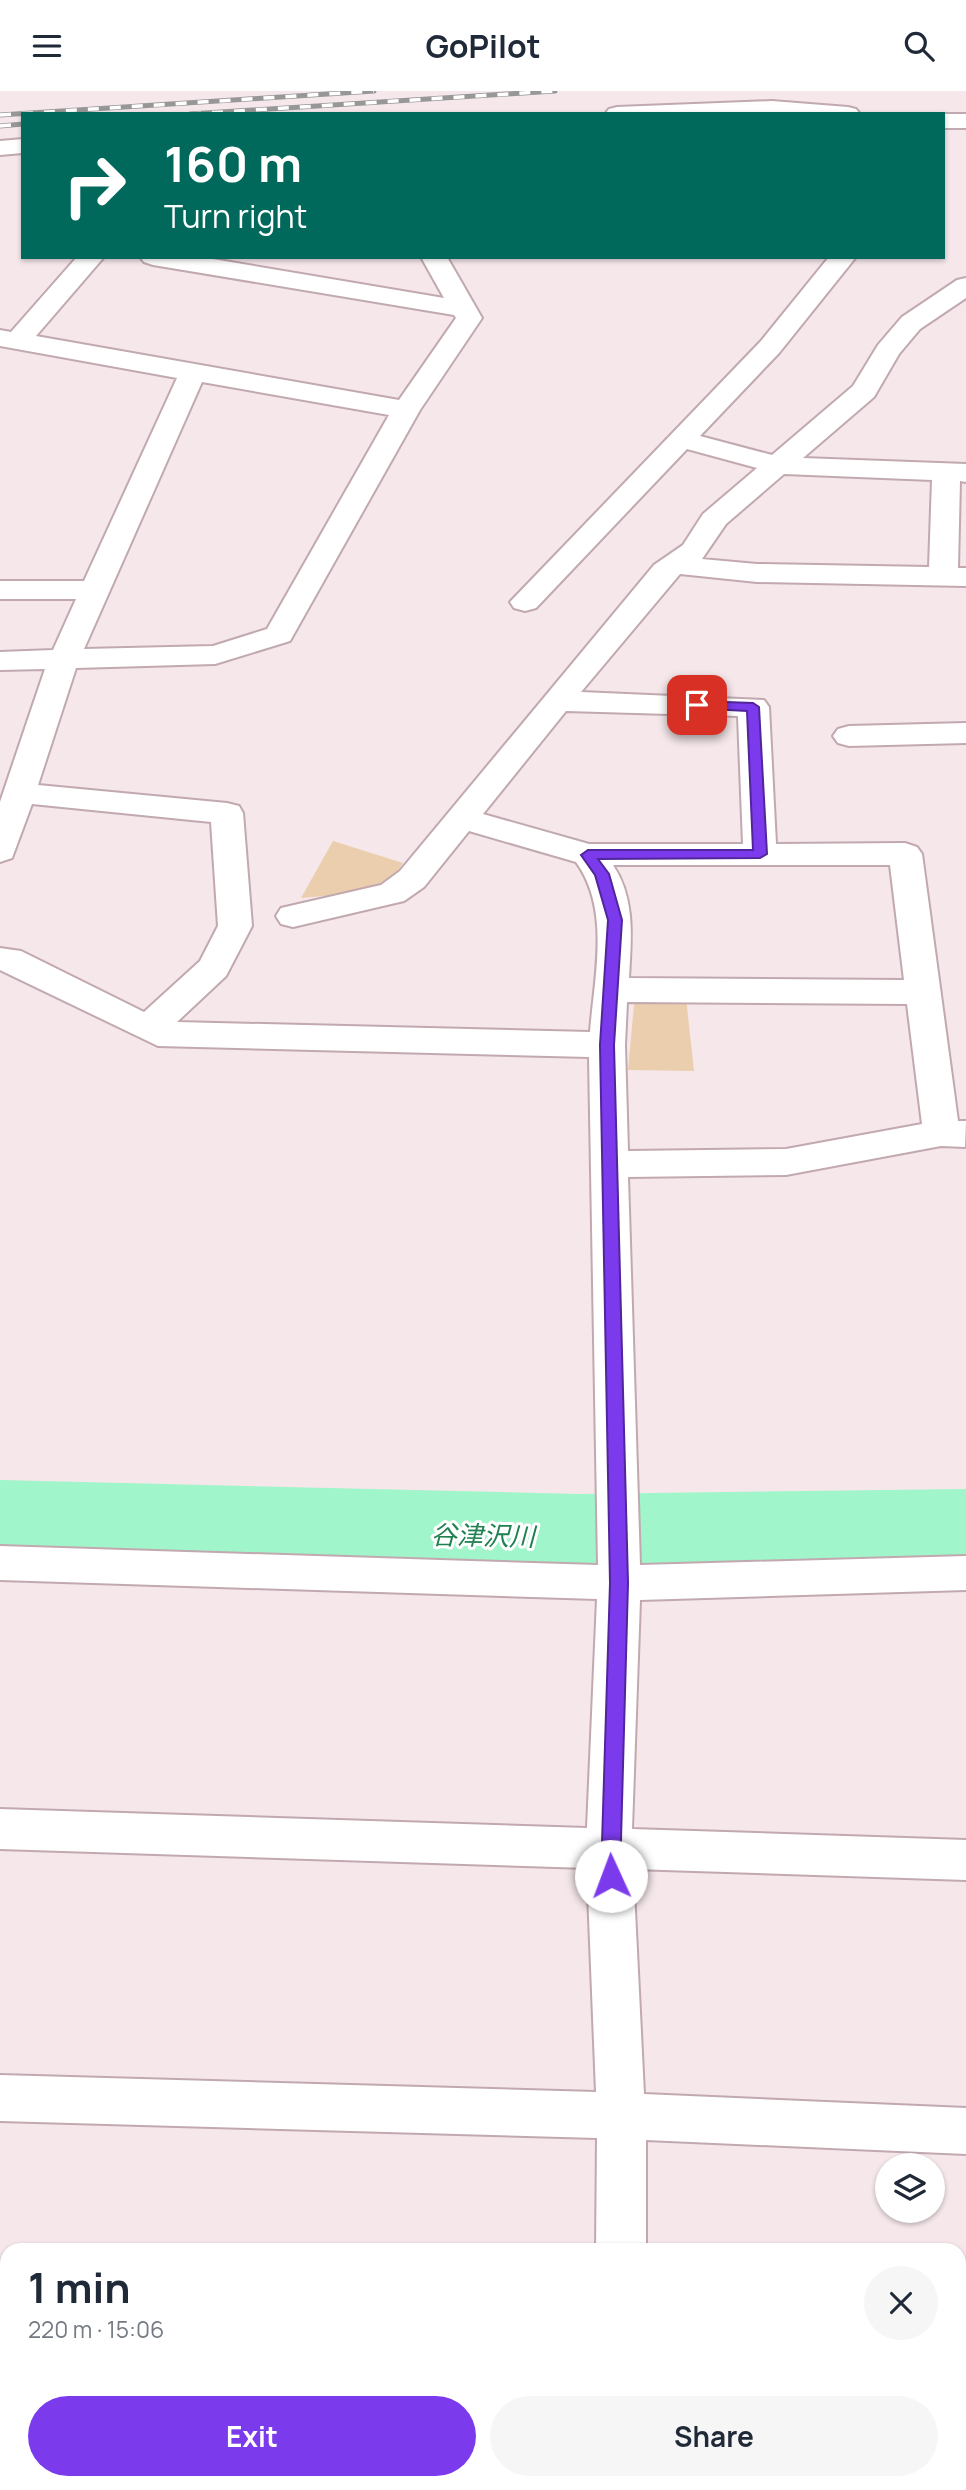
<!DOCTYPE html>
<meta charset="utf-8">
<style>
:root{--surface:#fff;--page:#f6f6f7;--text:#1f2937;--muted:#747a83;--accent:#7c3aed}
body{margin:0;font-family:Manrope,"Noto Sans JP",sans-serif;background:var(--page);color:var(--text);height:100vh;display:flex;flex-direction:column;font-size:26px;white-space:nowrap}
*{box-sizing:border-box;margin:0}
p{font-size:23px;color:var(--muted)}
.icon{flex:none;width:38px;height:38px;fill:none;stroke:currentColor;stroke-width:2;stroke-linecap:round;stroke-linejoin:round}
.map{position:relative;flex:1;overflow:hidden}
.side{position:absolute;left:0px;top:2152px;width:966px;height:247px;display:flex;flex-direction:column;background:var(--surface);border-radius:21px 21px 0 0;box-shadow:0 2px 5px #0004}
.side>*{flex:none}
.hud{position:absolute;left:21px;top:21px;width:924px;height:147px;border-radius:0px;box-shadow:0 2px 5px #0004;background:#00695c;color:#fff;overflow:hidden}
.buttons{position:absolute;left:875px;top:2062px;display:grid;gap:14px}
.buttons a{display:grid;place-items:center;width:70px;height:70px;border-radius:50%;background:var(--surface);box-shadow:0 2px 5px #0004;font-size:35px}
.pin{position:absolute;display:grid;place-items:center;width:60px;height:60px;color:#fff;margin:-30px;border-radius:14px;box-shadow:0 4px 10px #0006}
.me{position:absolute;width:77px;margin:-38px;rotate:358deg;stroke-linejoin:round;filter:drop-shadow(0 0 5px #0008)}
.turn{display:flex;align-items:center;gap:24px;height:147px;padding:0 28px;font-size:32px}
.turn .icon{width:91px;height:91px;stroke-width:2.5}
.turn b{display:block;font-size:49px;line-height:60px}
.round{display:grid;place-items:center;flex:none;width:74px;height:74px;border-radius:37px;background:var(--page)}
.overview{display:flex;align-items:center;justify-content:space-between;height:119px;padding:0 28px}
h1{font-size:42px;font-weight:700;line-height:52px}
.button{display:flex;gap:14px;margin-top:auto;padding:14px 28px}
.button a{flex:1;height:80px;border-radius:42px;background:var(--accent);color:#fff;font-size:28px;font-weight:700;line-height:80px;text-align:center}
.button a+a{background:var(--page);color:var(--text)}
header{display:flex;justify-content:space-between;align-items:center;height:91px;padding:0 28px;background:var(--surface);font-size:32px;font-weight:700}
.map>svg:first-child{display:block}
.green{fill:#ebcead}
.lines{fill:none;stroke-linecap:round;stroke-linejoin:round}
.river{fill:#a0f5ca;fill-rule:evenodd}
.minor-casing{stroke:#c1a9af;stroke-width:4}
.minor{fill:#fff;fill-rule:evenodd}
.rail-casing{stroke:#979797;stroke-width:5}
.rail{stroke:#fff;stroke-width:3.5;stroke-dasharray:11;stroke-linecap:butt}
.route{fill:#7c3aed;stroke:#51269a;stroke-width:2}
.labels{text-anchor:middle;stroke-width:6;stroke-linejoin:round;paint-order:stroke}
.water-label{font-size:26px;font-style:italic;fill:#1f8050;stroke:#fff}
</style>
<header><svg class="icon" aria-label="menu" viewBox="0 0 24 24"><path d="M4 6h16M4 12h16M4 18h16"/></svg>GoPilot<svg class="icon" aria-label="search" viewBox="0 0 24 24"><circle cx="10" cy="10" r="6"/><path d="M15 15l6 6"/></svg></header>
<div class="map">
<svg width="966" height="2399" viewBox="0 0 966 2399">
<rect width="100%" height="100%" fill="#f5e7ea"/>
<g class="green">
<polygon points="333,750 403,772 390,792 370,801 301,807"/>
<polygon points="645,907 686,907 694,980 628,979 634,914"/>
</g>
<g class="lines">
<polygon class="river" points="0,1389 577,1403 966,1398 966,1486 577,1491 0,1477"/>
<defs>
<g id="minor">
<polygon points="772,10 848,16 856,18 860,23 605,23 609,18 617,16"/>
<rect x="943" y="23" width="23" height="14"/>
<polygon points="23,48 23,62 0,64 0,50"/>
<path d="M77,166H104L36,245L399,309L456,227L454,224L153,174L144,171L140,166H201L444,207L421,166H447L482,227L420,319L290,550L215,573L76,577L38,694L227,712L239,715L243,722L252,835L226,885L177,931L590,941C594,887 611,819 576,771L469,740L424,796L404,810L293,836L281,833L276,825L281,817L381,794L400,780L654,474L683,454L703,423L757,377L687,358L536,517L525,520L514,517L510,511L761,250L829,166H856L779,262L700,345L772,364L853,295L878,254L902,226L957,189L966,187V207L920,238L899,263L874,306L803,367L966,373V391L960,390L958,477H966V495L757,491L680,483L581,601L764,609L769,616L776,753L905,752L917,756L922,763L958,1030H966L965,1056L941,1055L786,1084L628,1086L640,1474L966,1465V1499L640,1509L632,1738L966,1749V1789L633,1778L644,2003L966,2017V2063L646,2049V2160H596L597,2047L0,2030V1984L596,2001L587,1777L0,1758V1718L587,1737L597,1508L0,1489V1455L598,1474L589,966L158,955L0,879V857L21,860L144,921L200,870L218,835L211,731L32,713L12,767L0,771V711L45,578L0,579V561L53,559L76,508H0V490H84L177,287L0,255V239L11,241ZM202,291L389,324L267,538L213,555L84,558ZM784,383L932,389L929,476L757,473L702,468L726,433ZM566,620L738,625L743,753H589L483,723ZM613,774H890L904,889L629,887C631,849 636,808 613,774ZM627,911L907,913L922,1033L786,1058L628,1060L625,954Z"/>
<polygon points="966,632 966,652 849,655 838,652 833,645 838,638 849,635"/>
<polygon points="0,2290 7,2291 7,2343 0,2342"/>
<polygon points="959,2328 966,2329 966,2381 959,2380"/>
<polygon points="399,2392 453,2392 450,2399 396,2399"/>
<polygon points="644,2392 702,2392 705,2399 647,2399"/>
</g>
</defs>
<use href="#minor" class="minor-casing"/>
<use href="#minor" class="minor"/>
<defs>
<g id="rail">
<polyline points="190,23 555,0"/>
<polyline points="0,24 374,0"/>
<polyline points="0,35 23,33"/>
</g>
</defs>
<use href="#rail" class="rail-casing"/>
<use href="#rail" class="rail"/>
</g>
<polygon class="route" points="697,610 753,612 759,616 767,763 760,767 598,768 609,783 622,829 614,954 628,1492 620,1785 617,1791 611,1793 604,1791 601,1785 610,1492 600,954 608,829 595,784 581,764 588,759 753,759 747,620 693,617 691,614"/>
<g class="labels">
<g class="water-label">
<text transform="translate(483 1445) rotate(1)" y="9">谷津沢川</text>
</g>
</g>
</svg>
<div class="buttons">
<a><svg class="icon" aria-label="layers" viewBox="0 0 24 24"><path d="M12 4l9 5-9 5-9-5zM3 14l9 5 9-5"/></svg></a>
</div>
<div class="pin" style="left:697px;top:614px;background:#d93025"><svg class="icon" aria-label="arrive" viewBox="0 0 24 24"><path d="M6 21V4h12l-3 4 3 4H6"/></svg></div>
<svg class="me" style="left:611px;top:1785px" viewBox="-20 -20 40 40"><circle r="19" fill="#fff"/><path d="M0-13L10 11 0 6-10 11z" fill="#7c3aed"/></svg>
<div class="hud">
<div class="turn"><svg class="icon" aria-label="right" viewBox="0 0 24 24"><path d="M7 20v-9h11M14 6l5 5-5 5"/></svg><div><b>160 m</b>Turn right</div></div>
</div>
<section class="side">
<div class="overview"><div><h1>1 min</h1><p>220 m · 15:06</p></div><a class="round"><svg class="icon" aria-label="close" viewBox="0 0 24 24"><path d="M6 6l12 12M18 6L6 18"/></svg></a></div>
<div class="button"><a>Exit</a><a>Share</a></div>
</section>
</div>
